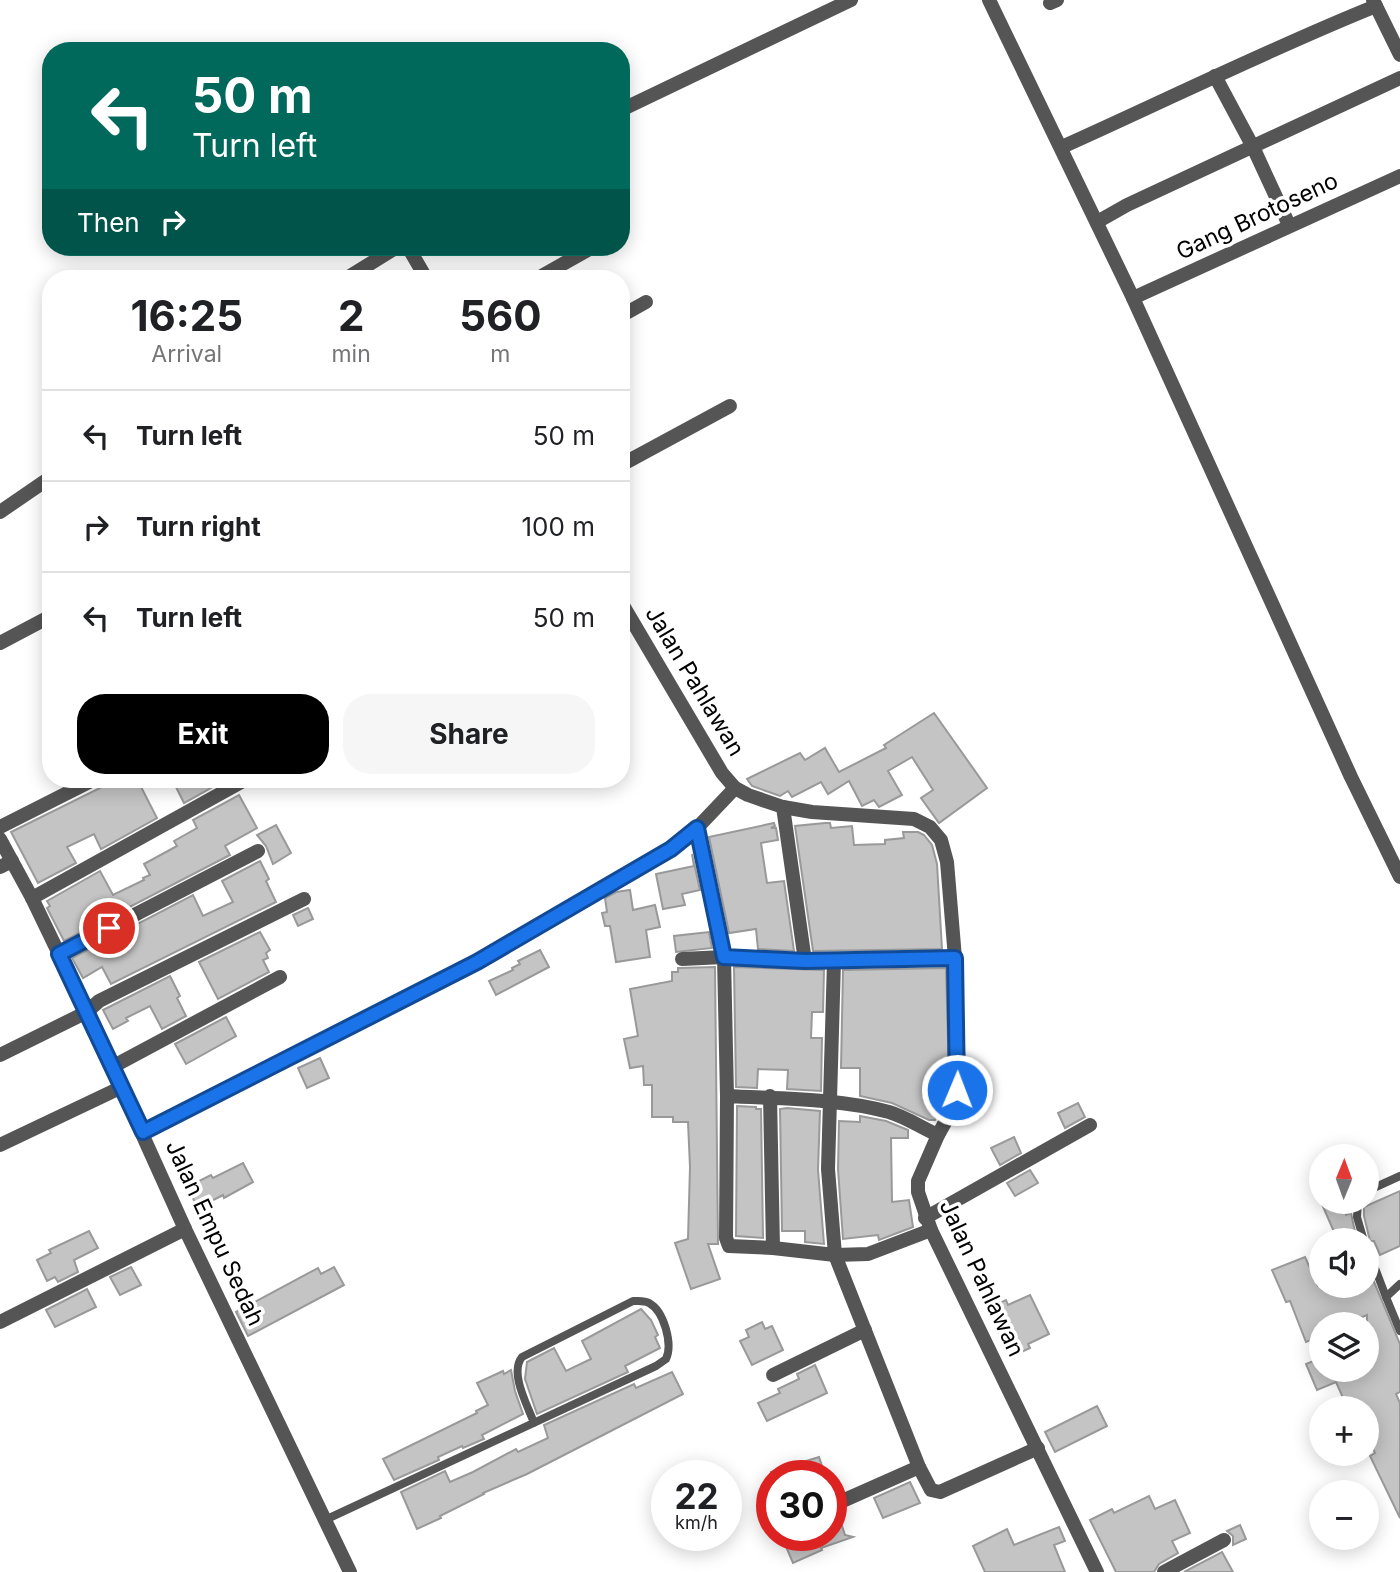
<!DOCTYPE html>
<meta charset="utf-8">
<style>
:root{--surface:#fff;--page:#f6f6f6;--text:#202124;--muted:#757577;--line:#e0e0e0;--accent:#000}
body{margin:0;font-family:Inter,sans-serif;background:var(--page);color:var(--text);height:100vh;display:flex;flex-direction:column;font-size:26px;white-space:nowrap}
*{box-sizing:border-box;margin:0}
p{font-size:23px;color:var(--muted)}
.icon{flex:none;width:38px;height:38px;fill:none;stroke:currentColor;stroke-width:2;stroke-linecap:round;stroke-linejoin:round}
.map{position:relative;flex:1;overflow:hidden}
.panel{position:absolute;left:42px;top:270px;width:588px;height:518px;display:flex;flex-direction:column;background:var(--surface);border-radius:28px;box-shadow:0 4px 18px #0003}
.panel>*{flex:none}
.guide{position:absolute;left:42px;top:42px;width:588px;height:214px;border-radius:28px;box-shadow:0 4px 18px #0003;background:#00695c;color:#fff;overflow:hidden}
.needle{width:46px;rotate:1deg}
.fabs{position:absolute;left:1309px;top:1144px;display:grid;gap:14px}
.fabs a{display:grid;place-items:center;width:70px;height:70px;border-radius:50%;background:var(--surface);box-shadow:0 4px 18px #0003;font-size:35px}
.speed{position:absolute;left:651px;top:1460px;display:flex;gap:14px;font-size:35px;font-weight:700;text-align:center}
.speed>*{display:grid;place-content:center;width:91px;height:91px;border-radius:50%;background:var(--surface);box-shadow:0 4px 18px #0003;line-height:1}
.speed small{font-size:18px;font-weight:400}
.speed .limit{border:10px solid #d22;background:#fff;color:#111}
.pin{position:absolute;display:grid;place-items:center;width:60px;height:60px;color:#fff;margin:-30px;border:4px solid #fff;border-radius:50%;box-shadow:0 2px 7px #0007}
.me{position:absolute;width:77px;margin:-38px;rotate:1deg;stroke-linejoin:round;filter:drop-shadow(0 0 5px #0008)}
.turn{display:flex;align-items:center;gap:24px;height:147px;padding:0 35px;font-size:32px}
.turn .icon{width:91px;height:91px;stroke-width:2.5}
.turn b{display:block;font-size:49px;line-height:60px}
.then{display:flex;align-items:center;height:66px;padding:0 35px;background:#0003;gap:14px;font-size:26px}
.eta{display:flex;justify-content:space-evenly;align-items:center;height:119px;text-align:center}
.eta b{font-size:42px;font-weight:700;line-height:49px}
.action{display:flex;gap:14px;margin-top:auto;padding:14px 35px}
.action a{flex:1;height:80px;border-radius:28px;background:var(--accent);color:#fff;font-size:28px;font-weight:700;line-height:80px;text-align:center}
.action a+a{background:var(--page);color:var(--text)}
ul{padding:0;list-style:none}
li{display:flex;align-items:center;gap:21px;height:91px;padding:0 35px;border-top:2px solid var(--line)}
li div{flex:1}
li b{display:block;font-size:26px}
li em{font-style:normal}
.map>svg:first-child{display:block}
.building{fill:#c4c4c4;stroke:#999;stroke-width:2}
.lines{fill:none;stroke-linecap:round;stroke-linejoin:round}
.service{stroke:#555;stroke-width:8}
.minor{stroke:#555;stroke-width:14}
.tertiary{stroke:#555;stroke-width:14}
.route-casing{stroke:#114b97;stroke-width:18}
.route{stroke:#1a73e8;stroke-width:12}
.labels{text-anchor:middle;stroke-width:7;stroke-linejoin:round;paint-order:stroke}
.street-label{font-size:23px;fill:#000;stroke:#fff}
</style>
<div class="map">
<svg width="1400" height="1572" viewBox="0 0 1400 1572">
<rect width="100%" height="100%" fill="#fff"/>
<g class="building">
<polygon points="934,713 987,788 939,823 921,798 933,790 912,757 888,771 902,795 879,807 874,800 862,806 849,781 828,794 821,782 792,797 788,791 780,796 752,786 747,779 800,753 805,760 825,748 839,772 886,748 884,745"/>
<polygon points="118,779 137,779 157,818 101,849 94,834 67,847 76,863 38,883 11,832"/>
<polygon points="172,779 227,779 184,803"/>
<polygon points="239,795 257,828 225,846 230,855 64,941 47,908 50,906 47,901 100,871 113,895 144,880 143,878 150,875 144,864 177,846 174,841 197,828 193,820"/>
<polygon points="774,823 775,826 771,828 776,828 778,840 761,843 767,883 784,881 794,951 758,949 756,929 729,933 709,837"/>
<polygon points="825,823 830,823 831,828 852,826 854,845 885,844 885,840 904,838 903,832 918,832 924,835 932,845 937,864 942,949 813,951 795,826"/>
<polygon points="276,825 291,853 273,864 266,846 257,835"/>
<polygon points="692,854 700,890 682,894 685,905 663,909 656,874 694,866"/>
<polygon points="260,861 269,879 266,881 276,902 111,984 102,967 83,978 72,958 193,895 203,916 233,902 222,881"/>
<polygon points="630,890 633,910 655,905 660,927 646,930 650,957 616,962 610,926 605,926 602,913 607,912 605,898 616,892"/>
<polygon points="308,908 313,919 298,926 293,915"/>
<polygon points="260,932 270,950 266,953 268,958 263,960 269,972 218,999 199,962"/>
<polygon points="709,932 712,948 676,952 674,936"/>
<polygon points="540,950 549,967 496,995 489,981 513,970 512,968 520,964 518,961"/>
<polygon points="715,967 718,1244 708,1244 720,1279 691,1289 675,1243 688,1239 690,1167 688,1122 673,1122 673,1117 652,1117 652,1085 644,1085 643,1066 630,1068 624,1039 638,1036 630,989 672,981 672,972 678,972 678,968"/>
<polygon points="734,967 824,970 823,1012 812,1012 811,1038 822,1038 821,1091 787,1089 788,1070 758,1069 757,1088 736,1087"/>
<polygon points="946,968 949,1076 944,1103 940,1103 940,1112 935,1120 929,1120 892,1103 860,1096 860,1068 841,1068 843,970"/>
<polygon points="170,976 180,996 177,998 186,1016 162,1029 150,1006 126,1018 128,1021 113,1029 103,1010"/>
<polygon points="226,1017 236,1036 186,1064 175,1044"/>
<polygon points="320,1058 329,1078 307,1088 298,1068"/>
<polygon points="1078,1103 1085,1117 1065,1128 1058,1113"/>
<polygon points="737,1106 756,1107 756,1109 761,1109 763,1238 736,1236"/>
<polygon points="787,1108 820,1111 818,1170 824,1244 805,1242 805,1231 782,1231 780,1109"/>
<polygon points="860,1116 886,1121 908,1130 908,1138 891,1138 892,1202 909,1200 913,1227 879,1240 878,1235 843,1239 838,1169 839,1121 860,1122"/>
<polygon points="1014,1137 1021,1153 1000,1165 991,1148"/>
<polygon points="243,1163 253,1182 224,1198 223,1195 198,1208 187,1187 211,1175 213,1178"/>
<polygon points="1030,1170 1038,1183 1015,1196 1007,1183"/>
<polygon points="1400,1191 1400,1246 1380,1255 1374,1241 1370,1241 1364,1216 1364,1207"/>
<polygon points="1321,1202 1341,1202 1346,1215 1351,1213 1357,1241 1338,1241"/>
<polygon points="89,1231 98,1248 74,1260 78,1272 58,1282 55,1277 47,1281 37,1260 51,1253 49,1250"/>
<polygon points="1305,1257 1318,1286 1367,1286 1367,1265 1400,1344 1400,1392 1396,1394 1400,1403 1400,1518 1370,1456 1375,1453 1367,1436 1367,1409 1348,1409 1336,1382 1317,1390 1306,1364 1318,1359 1321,1370 1367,1370 1367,1315 1343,1325 1321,1325 1321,1336 1306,1342 1290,1301 1286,1302 1272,1270"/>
<polygon points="131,1267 141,1285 120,1295 110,1277"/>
<polygon points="334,1267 344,1285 248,1336 236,1312 318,1268 321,1274"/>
<polygon points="87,1289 96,1307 55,1327 46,1310"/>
<polygon points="1030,1295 1049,1334 1028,1344 1030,1348 1010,1357 987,1309 1006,1300 1008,1305"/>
<polygon points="641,1309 651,1320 658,1335 655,1337 660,1348 625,1366 628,1372 537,1414 525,1379 527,1362 554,1348 566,1371 591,1359 582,1341"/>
<polygon points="762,1322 765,1329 772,1326 783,1350 752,1365 740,1341 749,1337 746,1330"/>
<polygon points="815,1365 827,1393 767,1421 758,1403 780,1393 778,1389 799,1379 797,1374"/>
<polygon points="511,1370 515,1391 523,1414 482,1435 484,1439 463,1448 462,1446 438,1457 439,1460 394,1480 383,1459 477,1413 476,1411 488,1405 477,1383 503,1371 504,1374"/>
<polygon points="672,1372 683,1394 527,1474 483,1493 484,1494 440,1516 441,1518 417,1529 401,1492 445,1471 450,1482 473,1472 516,1449 518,1452 548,1438 544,1425 634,1384 636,1388"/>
<polygon points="1097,1406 1107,1426 1055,1452 1045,1432"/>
<polygon points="819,1457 825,1475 771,1475 771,1472"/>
<polygon points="910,1482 920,1503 883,1518 874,1498"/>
<polygon points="1149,1496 1155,1509 1175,1500 1190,1533 1172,1541 1178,1553 1159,1564 1154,1572 1116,1572 1090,1520 1112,1509 1114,1513"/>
<polygon points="838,1514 845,1535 853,1537 821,1548 822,1550 793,1563 781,1535 831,1535 831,1515"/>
<polygon points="1240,1525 1246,1539 1233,1545 1233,1536 1227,1531"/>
<polygon points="1059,1527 1065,1541 1054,1545 1065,1572 985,1572 973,1546 1007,1529 1014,1545"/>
<polygon points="1222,1552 1233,1572 1184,1572"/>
</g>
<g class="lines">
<g class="service">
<polyline points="1367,1191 1400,1176"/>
<polyline points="1358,1202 1357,1217 1364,1241"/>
<polyline points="1367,1247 1386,1297"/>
<polyline points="1400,1284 1386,1297 1400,1331"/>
<path d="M327,1519L656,1366L666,1359C673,1344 664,1311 649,1303C644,1300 638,1301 633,1301L522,1357C509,1373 528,1406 534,1423"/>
</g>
<g class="minor">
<polyline points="989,0 1133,298 1351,777 1400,877"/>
<polyline points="1050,3 1057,0"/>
<polyline points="1215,76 1253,147 1289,225"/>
<path d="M1062,147C1167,100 1269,49 1376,6"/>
<polyline points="1097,222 1127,205 1400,78"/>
<polyline points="408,247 426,278"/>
<polyline points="538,278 593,247"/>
<polyline points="1133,298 1400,176"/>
<polyline points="621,316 646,302"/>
<polyline points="621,465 730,406"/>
<polyline points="621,602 722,773 735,788 748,795 783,807 812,812 914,819 930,827 941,840 947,862 955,958 959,1081 953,1108 938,1135 918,1181 918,1192 931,1230 1097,1572"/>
<polyline points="0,643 51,616"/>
<polyline points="783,807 805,961"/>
<polyline points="0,827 95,779"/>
<polyline points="697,828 724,957 727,1096"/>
<polyline points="0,867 12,861"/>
<polyline points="32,898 245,780"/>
<polyline points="59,954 258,851"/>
<polyline points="682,959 724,957 805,961 955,958"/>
<polyline points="834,961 828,1169 835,1255 919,1467 931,1490 940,1492 1038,1448"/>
<polyline points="0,1055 87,1012 99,1001 304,899"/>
<polyline points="112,1067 280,977"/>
<polyline points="770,1096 773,1248"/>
<polyline points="143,1132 477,962 671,849 697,828 735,788"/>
<polyline points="0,1145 122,1087"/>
<polyline points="925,1218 1090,1125"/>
<path d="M931,1230L868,1254L835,1255L773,1248L729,1246L726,1238L727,1096C781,1099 836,1098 889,1112C906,1117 922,1128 938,1135"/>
<polyline points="0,1322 185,1229"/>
<polyline points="773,1375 865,1330"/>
<polyline points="831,1506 919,1467"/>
<polyline points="1164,1572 1224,1540"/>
</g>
<g class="tertiary">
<polyline points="1373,0 1400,55"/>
<polyline points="621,110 851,0"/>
<polyline points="347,278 397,247"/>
<polyline points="0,512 51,477"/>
<polyline points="0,839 32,898 87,1012 185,1229 350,1572"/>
</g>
</g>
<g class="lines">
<defs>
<polyline id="route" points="109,928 59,954 143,1132 477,962 671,849 697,828 724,957 805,961 955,958 957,1090"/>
</defs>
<use href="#route" class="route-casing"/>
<use href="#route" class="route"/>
</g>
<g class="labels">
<g class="street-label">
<text transform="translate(1257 216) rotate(-25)" y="8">Gang Brotoseno</text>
<text transform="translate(695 681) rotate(59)" y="8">Jalan Pahlawan</text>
<text transform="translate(215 1233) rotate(65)" y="8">Jalan Empu Sedah</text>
<text transform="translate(982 1278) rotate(65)" y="8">Jalan Pahlawan</text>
</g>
</g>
</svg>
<div class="fabs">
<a><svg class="needle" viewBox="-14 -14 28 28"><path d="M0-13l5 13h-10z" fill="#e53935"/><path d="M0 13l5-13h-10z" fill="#757577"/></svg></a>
<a><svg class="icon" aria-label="sound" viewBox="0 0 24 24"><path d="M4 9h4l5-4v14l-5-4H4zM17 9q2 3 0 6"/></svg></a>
<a><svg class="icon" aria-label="layers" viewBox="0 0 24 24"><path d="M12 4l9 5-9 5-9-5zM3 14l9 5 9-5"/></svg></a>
<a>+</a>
<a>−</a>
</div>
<div class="speed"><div>22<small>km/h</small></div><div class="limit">30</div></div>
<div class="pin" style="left:109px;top:928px;background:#d93025"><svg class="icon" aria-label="arrive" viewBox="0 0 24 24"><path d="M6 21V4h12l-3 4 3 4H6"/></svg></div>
<svg class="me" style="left:957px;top:1090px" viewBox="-20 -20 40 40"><circle r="17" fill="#1a73e8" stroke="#fff" stroke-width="3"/><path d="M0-11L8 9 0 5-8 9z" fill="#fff"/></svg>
<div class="guide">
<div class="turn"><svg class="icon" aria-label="left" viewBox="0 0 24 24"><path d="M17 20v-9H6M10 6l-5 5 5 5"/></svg><div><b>50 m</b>Turn left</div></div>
<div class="then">Then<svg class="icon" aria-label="right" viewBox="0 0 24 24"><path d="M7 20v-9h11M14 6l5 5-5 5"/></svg></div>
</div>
<section class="panel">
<div class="eta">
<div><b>16:25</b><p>Arrival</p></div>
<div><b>2</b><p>min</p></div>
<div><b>560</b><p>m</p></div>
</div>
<ul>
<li><svg class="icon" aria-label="left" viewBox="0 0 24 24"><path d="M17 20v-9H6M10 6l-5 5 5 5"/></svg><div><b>Turn left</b></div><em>50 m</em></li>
<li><svg class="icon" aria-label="right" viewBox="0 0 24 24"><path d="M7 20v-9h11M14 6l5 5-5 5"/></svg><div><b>Turn right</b></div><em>100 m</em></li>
<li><svg class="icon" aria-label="left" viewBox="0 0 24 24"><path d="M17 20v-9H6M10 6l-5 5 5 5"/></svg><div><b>Turn left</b></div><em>50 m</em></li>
</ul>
<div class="action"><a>Exit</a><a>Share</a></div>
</section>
</div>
